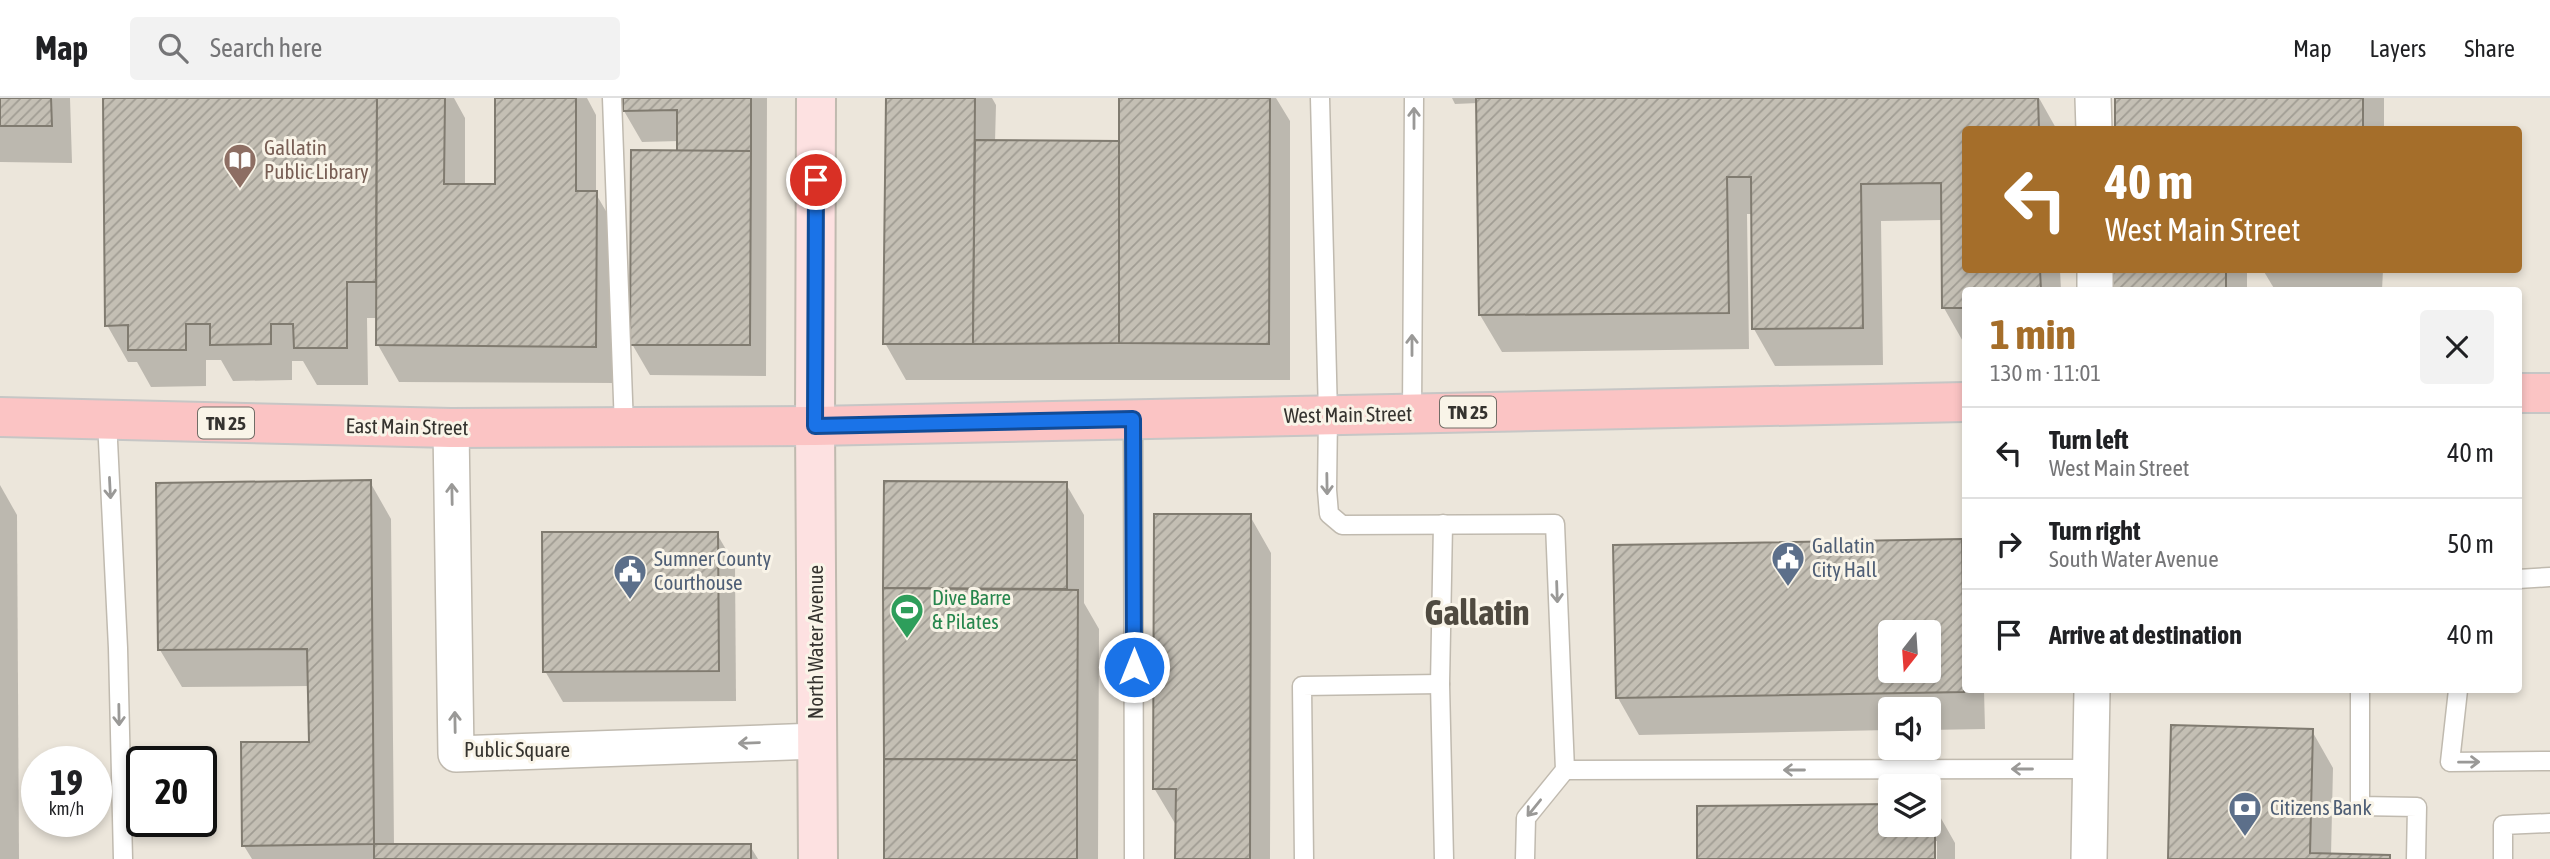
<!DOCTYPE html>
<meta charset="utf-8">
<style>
:root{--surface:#fff;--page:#f2f2f2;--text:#202124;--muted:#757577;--line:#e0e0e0;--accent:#a56e2a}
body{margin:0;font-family:"Asap Condensed",sans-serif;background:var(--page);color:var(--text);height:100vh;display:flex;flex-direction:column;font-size:26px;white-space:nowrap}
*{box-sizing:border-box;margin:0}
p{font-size:23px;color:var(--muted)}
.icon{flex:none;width:38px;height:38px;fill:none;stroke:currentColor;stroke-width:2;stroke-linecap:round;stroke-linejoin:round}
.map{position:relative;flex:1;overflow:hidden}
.sheet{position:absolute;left:1962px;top:189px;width:560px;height:406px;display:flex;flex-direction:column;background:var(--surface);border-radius:7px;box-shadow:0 4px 10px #0003}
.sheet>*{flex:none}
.guide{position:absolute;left:1962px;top:28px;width:560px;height:147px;border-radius:7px;box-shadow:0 4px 10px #0003;background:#a56e2a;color:#fff;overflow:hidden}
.needle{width:46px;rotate:197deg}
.buttons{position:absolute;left:1878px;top:522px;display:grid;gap:14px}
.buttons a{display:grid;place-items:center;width:63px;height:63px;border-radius:7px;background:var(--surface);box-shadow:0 4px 10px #0003;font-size:35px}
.speed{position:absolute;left:21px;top:648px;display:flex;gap:14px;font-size:35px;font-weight:700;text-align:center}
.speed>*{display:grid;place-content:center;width:91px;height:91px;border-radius:50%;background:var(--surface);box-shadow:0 4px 10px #0003;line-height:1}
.speed small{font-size:18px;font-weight:400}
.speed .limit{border:4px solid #111;border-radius:10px;background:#fff;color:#111}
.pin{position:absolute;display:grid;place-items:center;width:60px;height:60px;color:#fff;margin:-30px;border:4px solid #fff;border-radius:50%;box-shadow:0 2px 7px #0007}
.me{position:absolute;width:77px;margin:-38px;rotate:0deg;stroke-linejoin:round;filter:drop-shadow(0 0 5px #0008)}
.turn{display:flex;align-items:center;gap:24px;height:147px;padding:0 28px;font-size:32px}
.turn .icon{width:91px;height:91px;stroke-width:2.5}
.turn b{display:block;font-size:49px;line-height:60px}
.round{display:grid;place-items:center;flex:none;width:74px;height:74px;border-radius:7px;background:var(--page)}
.summary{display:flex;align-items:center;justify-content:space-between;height:119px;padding:0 28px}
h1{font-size:42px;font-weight:700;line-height:52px;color:var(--accent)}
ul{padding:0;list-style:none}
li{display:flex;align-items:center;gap:21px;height:91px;padding:0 28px;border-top:2px solid var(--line)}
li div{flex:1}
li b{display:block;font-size:26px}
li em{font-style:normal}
header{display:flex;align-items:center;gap:42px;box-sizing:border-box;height:98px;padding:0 35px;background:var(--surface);border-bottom:2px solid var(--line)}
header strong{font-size:33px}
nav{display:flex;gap:38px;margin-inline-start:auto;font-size:24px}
.search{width:490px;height:63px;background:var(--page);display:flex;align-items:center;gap:18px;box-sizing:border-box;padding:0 24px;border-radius:7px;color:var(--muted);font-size:26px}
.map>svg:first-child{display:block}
.shadow{fill:#0003;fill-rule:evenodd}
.building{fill:url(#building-hatch);stroke:#807b70;stroke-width:2;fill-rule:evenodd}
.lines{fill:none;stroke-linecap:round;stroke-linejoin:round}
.service-casing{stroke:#c0baaf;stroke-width:21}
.minor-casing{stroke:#c0baaf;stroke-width:38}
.secondary-casing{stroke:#c0baaf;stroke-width:42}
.primary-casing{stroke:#c6c6c5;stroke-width:42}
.service{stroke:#fff;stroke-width:18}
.minor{stroke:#fff;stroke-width:35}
.secondary{stroke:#fde1e1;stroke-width:38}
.primary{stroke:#fbc4c4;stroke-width:38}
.oneway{stroke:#9a9997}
.route-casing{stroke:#114b97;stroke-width:18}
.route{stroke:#1a73e8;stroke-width:12}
.labels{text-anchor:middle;stroke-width:6;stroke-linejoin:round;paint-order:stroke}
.shield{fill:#f9f4e8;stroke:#706d66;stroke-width:2}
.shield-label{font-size:19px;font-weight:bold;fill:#35332f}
.education-label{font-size:21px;fill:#785e54;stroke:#f9f4e8;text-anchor:start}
.street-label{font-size:21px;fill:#35332f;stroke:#f9f4e8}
.service-label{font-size:21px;fill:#4e5e75;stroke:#f9f4e8;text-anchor:start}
.leisure-label{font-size:21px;fill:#27864d;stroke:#f9f4e8;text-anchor:start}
.town-label{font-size:35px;font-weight:bold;fill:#4f4a40;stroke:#f9f4e8}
</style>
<header>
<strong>Map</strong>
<div class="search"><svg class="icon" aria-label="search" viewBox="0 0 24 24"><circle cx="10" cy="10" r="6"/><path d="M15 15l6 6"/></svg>Search here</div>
<nav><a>Map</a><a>Layers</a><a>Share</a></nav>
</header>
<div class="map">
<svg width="2550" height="761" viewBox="0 0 2550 761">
<defs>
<pattern id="building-hatch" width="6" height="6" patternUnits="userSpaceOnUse" patternTransform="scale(1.75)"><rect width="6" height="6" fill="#c4bfb4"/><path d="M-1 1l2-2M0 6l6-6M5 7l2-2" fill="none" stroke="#a09c93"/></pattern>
</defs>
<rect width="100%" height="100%" fill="#ece6db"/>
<g class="shadow">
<polygon points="0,0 70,0 72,65 0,64"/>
<polygon points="104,0 454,0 465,20 465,88 497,88 497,0 587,0 596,17 596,96 617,132 617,285 399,284 378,247 378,220 367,220 368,287 317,287 303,263 292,263 292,282 233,283 221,262 206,262 206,288 151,289 137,264 128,264 107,227"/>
<polygon points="624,0 767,0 766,278 650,277 632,246 679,55 679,43 642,44 624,13"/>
<polygon points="887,0 992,0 996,7 995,44 1121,45 1121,0 1276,0 1290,23 1290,282 906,282 885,245"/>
<polygon points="1452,0 2039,0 2057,32 1965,32 1965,172 2060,172 2061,192 1965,192 1965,247 1944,210 1943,122 1881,123 1883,267 1775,268 1754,231 1753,116 1747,116 1749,251 1502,254 1480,217 1478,5 1455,6"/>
<polygon points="2117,0 2384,0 2384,32 2116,32"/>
<rect x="2115" y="172" width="132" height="20"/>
<polygon points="2263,172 2383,172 2382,192 2275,192"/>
<polygon points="370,384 391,421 394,748 750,748 758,761 252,761 244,748 310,646 310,588 182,589 160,552"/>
<polygon points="886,385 1066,386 1084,417 1084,505 1099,531 1098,761 885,761"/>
<polygon points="0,387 17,417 19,761 0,761"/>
<polygon points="1250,418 1271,455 1270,761 1177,761 1176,727 1154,690"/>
<polygon points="717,436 735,467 736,603 563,604 545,573"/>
<path d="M1961,443L1965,451V592H1984L1985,631L1928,632V611H1890V632L1639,637L1618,600ZM1890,534H1928V572H1890Z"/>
<polygon points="2312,633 2333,670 2331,757 2389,759 2390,761 2170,761"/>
<polygon points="1890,708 1890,726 1928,726 1934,708 1955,745 1955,761 1937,761 1937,743 1933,743 1934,761 1699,761"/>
</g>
<g class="building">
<polygon points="0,0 51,0 52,28 0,28"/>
<polygon points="103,0 377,0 376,184 347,184 347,250 294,250 293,226 271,226 271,246 210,247 210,226 186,226 186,252 128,252 128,227 105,228"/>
<polygon points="377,0 445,0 444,86 495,86 495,0 576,0 576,93 597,93 596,249 376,247"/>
<polygon points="623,0 751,0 751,53 677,53 677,12 623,13"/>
<polygon points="886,0 975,0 973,246 883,246"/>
<polygon points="1119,0 1270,0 1269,246 1119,245"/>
<polygon points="1476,0 2038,0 2039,32 1965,32 1965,172 2040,172 2041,192 1965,192 1965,210 1942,210 1941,85 1861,86 1863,230 1752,231 1751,79 1727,79 1729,215 1479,217"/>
<rect x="2115" y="0" width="248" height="32"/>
<polygon points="975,42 1119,43 1119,245 973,246"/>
<polygon points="631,52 751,53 750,247 630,247"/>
<rect x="2113" y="172" width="113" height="20"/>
<polygon points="371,382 374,746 242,748 241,644 309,644 307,551 158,552 156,385"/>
<polygon points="884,383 1067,384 1067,491 883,490"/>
<polygon points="1154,416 1251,416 1250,761 1175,761 1176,691 1153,691"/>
<polygon points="542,434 718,434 719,573 543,574"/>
<path d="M1962,441L1964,594L1616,600L1613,447ZM1890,534H1928V572H1890Z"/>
<polygon points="883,490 1078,492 1077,662 884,661"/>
<polygon points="2171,627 2313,631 2310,755 2390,757 2390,761 2168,761"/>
<polygon points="884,661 1077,662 1077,761 884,761"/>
<polygon points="1890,706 1890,726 1928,726 1928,706 1935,706 1935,761 1697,761 1697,708"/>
<rect x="374" y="746" width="377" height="15"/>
</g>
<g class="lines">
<defs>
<g id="service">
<polyline points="612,0 624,329"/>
<polyline points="1320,0 1328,317 1327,392 1329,416 1342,427 1555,426 1565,672 1526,720 1525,761"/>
<polyline points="1412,315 1414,0"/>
<polyline points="1133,321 1134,761"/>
<polyline points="107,322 118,550 123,761"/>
<polyline points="1443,426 1440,586 1444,761"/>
<polyline points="2518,481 2550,479"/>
<polyline points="2360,592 2360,708 2417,709 2416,761"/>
<polyline points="2458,592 2450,664 2550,663"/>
<polyline points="1565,672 2090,671"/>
<polyline points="1304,761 1302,588 1440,586"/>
<polyline points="2503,761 2503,727 2550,725"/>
</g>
<g id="minor">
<polyline points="2093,0 2094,32"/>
<polyline points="2095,172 2095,192"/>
<polyline points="451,330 456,656 817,643"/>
<polyline points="2089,761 2092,592"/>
</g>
<polyline id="secondary" points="816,0 815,328 818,761"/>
<g id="primary">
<polyline points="2518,295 2550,295"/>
<polyline points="0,319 451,330 815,328 1965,304"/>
</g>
</defs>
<use href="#service" class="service-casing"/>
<use href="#minor" class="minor-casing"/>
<use href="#secondary" class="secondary-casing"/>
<use href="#primary" class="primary-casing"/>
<use href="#service" class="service"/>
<use href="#minor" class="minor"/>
<use href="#secondary" class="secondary"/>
<use href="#primary" class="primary"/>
</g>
<defs><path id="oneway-shaft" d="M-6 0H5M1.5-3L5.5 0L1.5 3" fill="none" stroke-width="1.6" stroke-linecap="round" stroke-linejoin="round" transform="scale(1.75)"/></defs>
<g class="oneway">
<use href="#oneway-shaft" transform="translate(1414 20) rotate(-90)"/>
<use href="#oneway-shaft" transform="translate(1412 247) rotate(-90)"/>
<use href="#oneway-shaft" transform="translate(1327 386) rotate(89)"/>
<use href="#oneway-shaft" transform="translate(110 390) rotate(87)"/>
<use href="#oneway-shaft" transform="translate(452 396) rotate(-91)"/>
<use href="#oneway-shaft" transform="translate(1557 494) rotate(88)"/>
<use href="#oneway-shaft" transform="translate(119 617) rotate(89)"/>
<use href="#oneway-shaft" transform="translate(455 624) rotate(-91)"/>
<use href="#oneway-shaft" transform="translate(749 645) rotate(178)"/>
<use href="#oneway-shaft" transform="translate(2469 664) rotate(-1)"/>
<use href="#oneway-shaft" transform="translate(2022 671) rotate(180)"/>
<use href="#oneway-shaft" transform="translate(1794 672) rotate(180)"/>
<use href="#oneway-shaft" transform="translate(1534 710) rotate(129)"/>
</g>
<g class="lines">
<defs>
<polyline id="route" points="816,82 815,328 1133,321 1134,569"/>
</defs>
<use href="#route" class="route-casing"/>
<use href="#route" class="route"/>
</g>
<defs>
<symbol id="library-pin" viewBox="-11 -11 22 30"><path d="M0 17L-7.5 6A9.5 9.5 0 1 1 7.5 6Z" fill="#8d6e63" stroke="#f9f4e8"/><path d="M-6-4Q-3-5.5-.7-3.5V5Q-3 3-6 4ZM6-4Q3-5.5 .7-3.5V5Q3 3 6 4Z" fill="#fff"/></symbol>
<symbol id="civic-pin" viewBox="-11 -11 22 30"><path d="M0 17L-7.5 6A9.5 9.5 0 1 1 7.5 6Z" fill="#5c6f8a" stroke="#f9f4e8"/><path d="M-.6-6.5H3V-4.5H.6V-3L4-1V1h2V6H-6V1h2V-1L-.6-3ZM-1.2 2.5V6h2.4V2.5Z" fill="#fff"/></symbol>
<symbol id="stadium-pin" viewBox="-11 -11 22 30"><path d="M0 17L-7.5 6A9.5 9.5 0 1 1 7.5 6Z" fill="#2e9e5b" stroke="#f9f4e8"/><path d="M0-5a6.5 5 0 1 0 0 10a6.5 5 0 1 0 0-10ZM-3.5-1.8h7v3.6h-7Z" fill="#fff"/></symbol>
<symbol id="bank-pin" viewBox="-11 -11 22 30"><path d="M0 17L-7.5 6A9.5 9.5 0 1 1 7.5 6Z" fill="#5c6f8a" stroke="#f9f4e8"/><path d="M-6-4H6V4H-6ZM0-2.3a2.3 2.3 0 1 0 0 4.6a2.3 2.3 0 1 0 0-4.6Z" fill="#fff"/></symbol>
</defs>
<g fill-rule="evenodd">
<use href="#library-pin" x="221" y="43" width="38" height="52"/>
<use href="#civic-pin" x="1769" y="441" width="38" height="52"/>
<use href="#civic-pin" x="611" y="454" width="38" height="52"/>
<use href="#stadium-pin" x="888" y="493" width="38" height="52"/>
<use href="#bank-pin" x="2226" y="691" width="38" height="52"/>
</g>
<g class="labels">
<g class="shield">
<rect x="1440" y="298.5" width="56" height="31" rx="5"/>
<rect x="198" y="309.5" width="56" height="31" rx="5"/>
</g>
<g class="shield-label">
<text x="1468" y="321">TN 25</text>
<text x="226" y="332">TN 25</text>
</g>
<g class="education-label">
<text x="264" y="57">Gallatin<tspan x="264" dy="24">Public Library</tspan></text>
</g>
<g class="street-label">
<text transform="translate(1348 317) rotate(-1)" y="7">West Main Street</text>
<text transform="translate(407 329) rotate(1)" y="7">East Main Street</text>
<text transform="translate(816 544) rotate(-90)" y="7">North Water Avenue</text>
<text x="517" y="659">Public Square</text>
</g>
<g class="service-label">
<text x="1812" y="455">Gallatin<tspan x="1812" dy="24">City Hall</tspan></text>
<text x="654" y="468">Sumner County<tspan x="654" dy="24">Courthouse</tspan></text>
<text x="2270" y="717">Citizens Bank</text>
</g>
<g class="leisure-label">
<text x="932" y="507">Dive Barre<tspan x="932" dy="24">&amp; Pilates</tspan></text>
</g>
<g class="town-label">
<text x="1477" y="527">Gallatin</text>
</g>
</g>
</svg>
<div class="buttons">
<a><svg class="needle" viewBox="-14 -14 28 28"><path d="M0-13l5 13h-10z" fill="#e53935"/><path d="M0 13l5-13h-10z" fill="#757577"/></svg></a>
<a><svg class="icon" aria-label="sound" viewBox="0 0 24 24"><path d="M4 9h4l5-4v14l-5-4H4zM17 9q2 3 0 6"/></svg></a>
<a><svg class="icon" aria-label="layers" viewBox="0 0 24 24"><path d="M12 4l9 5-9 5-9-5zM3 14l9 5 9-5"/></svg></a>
</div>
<div class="speed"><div>19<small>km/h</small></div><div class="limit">20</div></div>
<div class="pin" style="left:816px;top:82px;background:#d93025"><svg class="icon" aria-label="arrive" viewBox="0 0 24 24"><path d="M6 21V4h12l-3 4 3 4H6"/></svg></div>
<svg class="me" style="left:1134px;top:569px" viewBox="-20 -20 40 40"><circle r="17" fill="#1a73e8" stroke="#fff" stroke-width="3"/><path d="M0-11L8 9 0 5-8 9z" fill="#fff"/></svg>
<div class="guide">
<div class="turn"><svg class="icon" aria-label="left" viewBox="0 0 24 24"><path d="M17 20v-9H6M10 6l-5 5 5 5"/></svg><div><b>40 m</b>West Main Street</div></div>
</div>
<section class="sheet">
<div class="summary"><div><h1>1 min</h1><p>130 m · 11:01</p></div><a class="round"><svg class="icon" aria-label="close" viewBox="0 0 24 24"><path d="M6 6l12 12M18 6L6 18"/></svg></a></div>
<ul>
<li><svg class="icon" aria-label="left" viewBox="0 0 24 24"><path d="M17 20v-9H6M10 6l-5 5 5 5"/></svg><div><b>Turn left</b><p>West Main Street</p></div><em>40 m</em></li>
<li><svg class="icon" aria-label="right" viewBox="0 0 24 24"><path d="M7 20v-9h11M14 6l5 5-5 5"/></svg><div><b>Turn right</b><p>South Water Avenue</p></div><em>50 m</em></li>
<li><svg class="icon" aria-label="arrive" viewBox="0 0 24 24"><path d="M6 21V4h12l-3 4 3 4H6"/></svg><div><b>Arrive at destination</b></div><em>40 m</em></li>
</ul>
</section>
</div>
